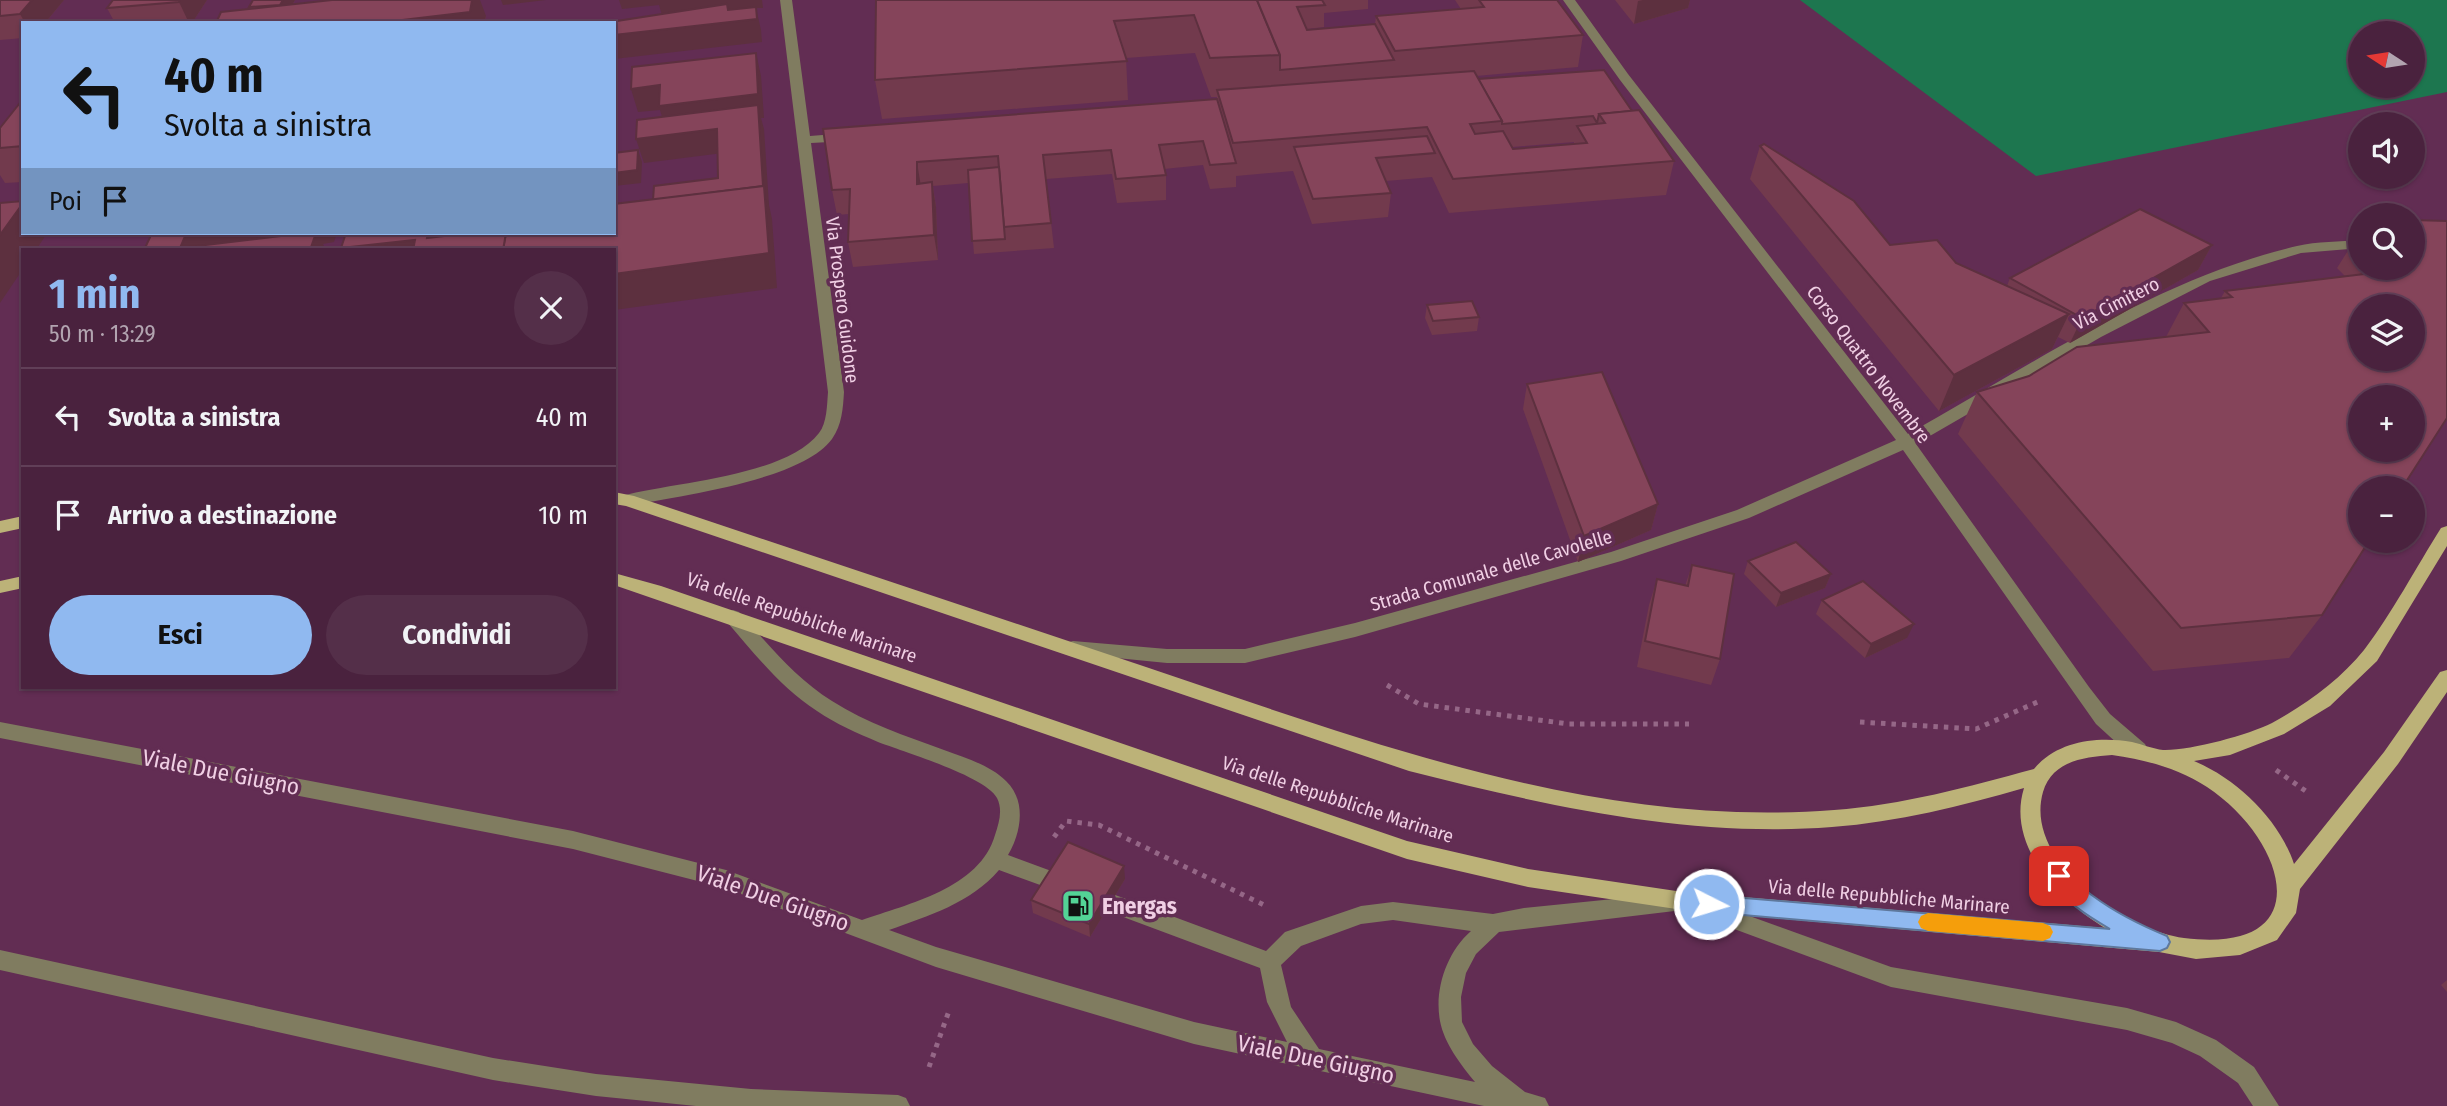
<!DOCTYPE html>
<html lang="it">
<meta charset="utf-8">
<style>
:root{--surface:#4a223e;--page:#542f49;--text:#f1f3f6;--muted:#b2a4b0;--line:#613f58;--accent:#90b9f0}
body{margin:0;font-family:"Fira Sans Condensed",sans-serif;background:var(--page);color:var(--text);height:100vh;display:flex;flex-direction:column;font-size:26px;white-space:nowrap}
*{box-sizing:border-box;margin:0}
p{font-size:23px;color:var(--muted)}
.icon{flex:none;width:38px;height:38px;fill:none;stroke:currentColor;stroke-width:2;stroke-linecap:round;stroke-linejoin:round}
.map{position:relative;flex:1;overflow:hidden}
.drawer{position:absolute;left:21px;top:248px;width:595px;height:441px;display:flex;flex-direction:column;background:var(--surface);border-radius:0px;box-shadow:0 2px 5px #0004,0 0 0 2px var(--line)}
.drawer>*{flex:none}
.hud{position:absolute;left:21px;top:21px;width:595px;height:214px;border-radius:0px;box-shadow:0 2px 5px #0004,0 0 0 2px var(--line);background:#90b9f0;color:#111;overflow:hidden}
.needle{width:46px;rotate:282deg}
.buttons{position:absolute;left:2348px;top:21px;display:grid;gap:14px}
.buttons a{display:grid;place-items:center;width:77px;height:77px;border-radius:50%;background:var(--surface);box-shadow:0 2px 5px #0004,0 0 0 2px var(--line);font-size:35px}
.pin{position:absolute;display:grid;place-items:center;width:60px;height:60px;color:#fff;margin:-30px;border-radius:14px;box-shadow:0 4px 10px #0006}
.me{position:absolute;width:77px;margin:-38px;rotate:95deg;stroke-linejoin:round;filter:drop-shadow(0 0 5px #0008)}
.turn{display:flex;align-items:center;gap:24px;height:147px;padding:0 28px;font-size:32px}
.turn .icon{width:91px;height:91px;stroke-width:2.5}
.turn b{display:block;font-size:49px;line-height:60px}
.then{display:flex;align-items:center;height:66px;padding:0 28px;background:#0003;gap:14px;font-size:26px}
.round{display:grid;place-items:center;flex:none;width:74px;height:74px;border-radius:37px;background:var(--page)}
.summary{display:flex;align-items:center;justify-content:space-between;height:119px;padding:0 28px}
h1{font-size:42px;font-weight:700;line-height:52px;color:var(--accent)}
.cta{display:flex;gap:14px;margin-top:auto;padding:14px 28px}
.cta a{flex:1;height:80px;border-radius:42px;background:var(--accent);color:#111;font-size:28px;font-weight:700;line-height:80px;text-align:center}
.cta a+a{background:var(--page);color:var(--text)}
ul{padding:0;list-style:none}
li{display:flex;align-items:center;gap:21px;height:98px;padding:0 28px;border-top:2px solid var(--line)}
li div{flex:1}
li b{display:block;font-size:26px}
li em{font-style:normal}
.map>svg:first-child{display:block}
.green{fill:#1d764f;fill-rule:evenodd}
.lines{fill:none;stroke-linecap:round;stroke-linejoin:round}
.path{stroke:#956787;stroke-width:5;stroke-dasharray:4.5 6;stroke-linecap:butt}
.minor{fill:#807c60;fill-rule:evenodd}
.major{fill:#bcb278;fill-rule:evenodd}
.wall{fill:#723a4d;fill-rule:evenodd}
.shaded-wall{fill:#5d303f}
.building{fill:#85445a;stroke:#5d303f;stroke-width:2;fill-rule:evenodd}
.route{fill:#90b9f0;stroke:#5e789c;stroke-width:2}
.slow{fill:#f59e0b}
.labels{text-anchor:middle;stroke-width:7;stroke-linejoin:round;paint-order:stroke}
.street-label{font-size:19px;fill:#f0cfe4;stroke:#622d53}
.near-street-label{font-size:23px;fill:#f0cfe4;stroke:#622d53}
.near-poi-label{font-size:23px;font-weight:bold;fill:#f0cfe4;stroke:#622d53;text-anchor:start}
</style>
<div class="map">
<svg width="2447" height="1106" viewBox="0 0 2447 1106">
<rect width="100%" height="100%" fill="#622d53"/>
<path class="green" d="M1800,0H2447V92L2036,176ZM2361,33H2413V86H2361Z"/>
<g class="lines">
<g class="path">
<polyline points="1387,685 1419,704 1569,724 1689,724"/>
<polyline points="1860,722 1976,729 2042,700"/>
<polyline points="2276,770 2307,792"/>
<polyline points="1054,837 1066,821 1099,825 1266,906"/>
<polyline points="929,1067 950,1008"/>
</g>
<g class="minor">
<path d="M780,0H792L810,136L848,133L854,137L848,141L811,143L844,392C843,408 842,425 832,439C801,481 678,496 628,506L622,504L620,500L622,496C673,482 785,477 819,433C827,423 827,405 828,392Z"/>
<path d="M1563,0H1575L1628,74L1908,434C2031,365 2159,278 2297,246C2317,241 2340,242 2361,240V248L2301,253L2210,281L2101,337L1916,444L2089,687L2110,714L2145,744L2148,750L2145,756L2138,758L2131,756L2096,724L1903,450L1749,518L1621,561L1355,637L1245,663H1167L1066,653L1064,648L1066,643L1073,641L1167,649H1245L1355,623L1611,552L1737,510L1896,440L1620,80Z"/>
<path d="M733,610L739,612C768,644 795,678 832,701C866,723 906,736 944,750C965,758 990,765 1006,781C1027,801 1021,833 1008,855L1073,879L1076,885L1073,891L1065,894L999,870C971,903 928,916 889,930L936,947L1194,1022L1287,1042L1267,1002L1260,968L1083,902L1080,895L1083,888L1091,886L1266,951L1285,932L1361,906L1393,902L1493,914L1524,908L1683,892L1891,967L2127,1008L2176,1022L2216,1040L2254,1067L2279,1106H2253L2238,1083L2200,1056L2172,1043L2127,1030L1891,987L1683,910L1499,932L1476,954L1466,973L1461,997L1462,1022L1473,1044L1492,1066L1525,1092L1545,1098L1549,1106H1484L1194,1044L936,967L725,888L573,849L0,738V722L573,831L726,870L862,920C908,904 980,888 995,835C999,823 1003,810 997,798C985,776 904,752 878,742C857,733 836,724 817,711C781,688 754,653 727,622L724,617L727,612ZM1393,920L1471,931C1447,952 1434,989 1440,1021C1444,1043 1461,1065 1475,1082L1319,1049L1291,1007L1281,965L1301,946L1361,924Z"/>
<polygon points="0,950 493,1058 596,1074 751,1089 898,1095 906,1098 910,1106 696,1106 596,1096 493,1080 0,970"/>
</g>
<g class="major">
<path d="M614,492L634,496C805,553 975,610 1146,667C1367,741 1596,829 1834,810C1902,805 1968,787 2034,769C2057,741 2097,736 2132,742C2142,744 2153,749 2163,750C2189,751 2248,735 2272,723C2305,705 2340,680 2364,650C2391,615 2417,566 2441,528L2447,526V546L2377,661L2330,706L2284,734L2230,755L2194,761C2237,779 2279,819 2294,864L2384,752L2440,672L2447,670V692L2398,764L2300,889L2296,913L2277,940L2240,955L2196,959L2159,952L1683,910L1528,887L1407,859L614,585V573L661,586L1407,841L1528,869L1683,892L2105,928C2059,900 2006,846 2024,788C1961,806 1898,822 1832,827C1689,838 1547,806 1409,771L626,506L614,504ZM2112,755C2146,760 2178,768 2207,787C2287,840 2321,955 2184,938C2125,930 2023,862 2043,792C2052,761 2084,757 2112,755Z"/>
<polygon points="23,516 23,528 0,533 0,521"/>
<polygon points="23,576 23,588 0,593 0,581"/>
</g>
</g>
<g class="wall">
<polygon points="0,0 64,0 45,23 23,23 23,38 0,40"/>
<polygon points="207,0 192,23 115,23 107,8"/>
<polygon points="253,0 295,0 293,4 486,16 484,23 216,23 250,9 249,7"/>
<path d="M876,0H1368V9L1324,13V27L1307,29V30L1375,24L1376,16L1461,9L1455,0H1557L1583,35L1578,67L1476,76L1478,79L1632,111L1674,161L1666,195L1449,213L1432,177L1386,181L1391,193L1388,217L1312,224L1293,171L1236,176V187L1210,189L1203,165L1164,169L1166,175V200L1117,203L1112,174L1046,179L1054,248L974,254L968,183L933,186L936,207L938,260L853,267L848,242L849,214L837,215L832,190L823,129L1217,99V97H1211L1195,53L1126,58L1128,100L882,119L875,80ZM1574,142V144L1513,149L1512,147Z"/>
<polygon points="1615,0 1690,0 1688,8 1634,24"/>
<polygon points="23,99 23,182 5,183 0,175 0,128"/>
<polygon points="1760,146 1890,245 1956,263 2007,286 2010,278 2212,245 2198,270 2070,343 2058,337 2052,349 1939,411 1750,179"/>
<polygon points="2447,221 2322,615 2289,658 2153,671 1958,434 1977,392 2166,337 2184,303 2221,298 2225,291 2346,277 2337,268 2361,230 2361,268 2413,268"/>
<polygon points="1427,305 1479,317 1477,331 1432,335 1425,318"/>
<polygon points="1527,384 1658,504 1651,530 1578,562 1523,409"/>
<polygon points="1748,561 1831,574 1825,588 1776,607 1744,574"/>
<polygon points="1692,565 1720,659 1711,685 1637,667 1649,605 1657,579 1685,586"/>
<polygon points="1822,600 1907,638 1865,658 1816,614"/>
<polygon points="1125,879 1090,937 1033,913 1031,900"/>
<polygon points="2447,980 2447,992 2441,985"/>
</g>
<g class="shaded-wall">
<polygon points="32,0 64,0 45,23 25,23 20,14"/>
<polygon points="180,0 207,0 192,23 189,23 179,2"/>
<polygon points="283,0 295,0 286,16 280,5"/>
<polygon points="449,0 480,0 486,16 484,23 377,23"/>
<polygon points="501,0 546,0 503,5"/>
<polygon points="619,0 762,0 763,8 756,8 761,30 762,42 614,59 614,35 663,19 659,5 622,9"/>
<polygon points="1643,0 1690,0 1688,8 1634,24 1638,1"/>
<polygon points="756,53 761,76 764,118 761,118 764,129 769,205 772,219 777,288 614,310 614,274 764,195 759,119 666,130 660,110 638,112 631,89"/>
<polygon points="717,129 723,153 644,163 636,139"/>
<polygon points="638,150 642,162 641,183 614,186 614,173"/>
<polygon points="917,162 921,187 917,184"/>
<polygon points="932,182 936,207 938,260 934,235"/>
<polygon points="23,203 23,233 45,233 46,235 36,250 23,250 23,269 0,303 0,235"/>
<polygon points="170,233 337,233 334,242 323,244 326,250 181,250"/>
<polygon points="428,233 445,233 441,250 427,238"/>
<polygon points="415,240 420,250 341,250 341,248"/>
<polygon points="2212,245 2198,270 2070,343 2082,318"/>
<polygon points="2069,314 2052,349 1939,411 1954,375"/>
<polygon points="1658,504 1651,530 1578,562 1584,536"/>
<polygon points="1831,574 1825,588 1776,607 1781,593"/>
<polygon points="1914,624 1907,638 1865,658 1871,644"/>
<polygon points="1124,866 1125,879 1090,937 1089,924"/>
</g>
<g class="building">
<polygon points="0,0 32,0 20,14 0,16"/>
<polygon points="113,0 180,0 179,2 107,8"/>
<polygon points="253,0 283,0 280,5 249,7"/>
<polygon points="332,0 472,0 470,12 377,23 216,23 221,12"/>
<polygon points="876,0 1257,0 1280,55 1210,58 1194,15 1114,21 1127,61 875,80"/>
<polygon points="1257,0 1322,0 1325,5 1297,7 1307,30 1375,24 1394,60 1280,70 1280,55"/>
<polygon points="1479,0 1557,0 1583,35 1395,51 1376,16 1484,7"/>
<polygon points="727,4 728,10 756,7 757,19 614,35 614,23 604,23"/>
<polygon points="756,53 758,94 659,106 660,85 631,89 632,67"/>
<polygon points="1604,70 1632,111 1599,114 1597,123 1593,116 1502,124 1502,121 1478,79"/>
<polygon points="1474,71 1502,121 1470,124 1475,134 1503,131 1513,149 1587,143 1577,126 1605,123 1599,114 1639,110 1674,161 1453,179 1427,127 1233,143 1217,90"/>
<polygon points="23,99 23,146 0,148 0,128"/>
<polygon points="1217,99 1236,163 1210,165 1203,141 1159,145 1166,175 1116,179 1111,150 1043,155 1051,223 1004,227 998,156 917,162 917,184 932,182 934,235 848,242 850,189 832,190 823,129"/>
<polygon points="758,105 763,186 653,200 654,186 718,178 717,129 636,139 637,120"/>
<polygon points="1427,136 1435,153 1376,158 1391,193 1313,199 1294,147"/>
<polygon points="1764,144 1854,201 1890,245 1937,240 1956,263 2069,314 1954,375 1760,146"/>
<polygon points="638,150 637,170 614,173 614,153"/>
<polygon points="999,167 1005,239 972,241 968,170"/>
<polygon points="764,186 769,253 614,274 614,250 503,250 506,233 614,233 614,204"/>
<polygon points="23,201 23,203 0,235 0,203"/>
<polygon points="2140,209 2212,245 2082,318 2010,278"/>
<path d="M2413,220L2447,221V418L2402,488H2361V541H2369L2322,615L2181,628L1977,392L2029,376L2077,347L2209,332L2184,303L2232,297L2225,291L2413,268ZM2361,306H2413V359H2361ZM2361,397H2413V450H2361Z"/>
<polygon points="152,233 194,233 186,234 180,248 306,233 316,233 310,250 144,250"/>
<polygon points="346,233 428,233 427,238 469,233 506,233 503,250 413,250 415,240 341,248"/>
<polygon points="1472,301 1479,317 1433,321 1427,305"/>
<polygon points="1602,372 1658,504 1584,536 1527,384"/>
<polygon points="1796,542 1831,574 1781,593 1748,561"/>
<polygon points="1692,565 1734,574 1720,659 1645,641 1657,579 1688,586"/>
<polygon points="1863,581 1914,624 1871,644 1822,600"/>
<polygon points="1068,842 1124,866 1089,924 1031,900"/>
</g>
<path class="route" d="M2059,868C2072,873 2081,888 2093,896C2116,913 2140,925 2167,936L2170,942L2167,948L2160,951L1709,912L1702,910L1700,904L1702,898L1709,895L2110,929C2089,917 2060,899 2049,876L2052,871Z"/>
<polygon class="slow" points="1928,913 2043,923 2050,926 2053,932 2050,938 2043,941 1928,931 1921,928 1918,922 1921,916"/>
<defs>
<symbol id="fuel-square" viewBox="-11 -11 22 22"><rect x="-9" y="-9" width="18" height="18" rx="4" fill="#53d396" stroke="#622d53"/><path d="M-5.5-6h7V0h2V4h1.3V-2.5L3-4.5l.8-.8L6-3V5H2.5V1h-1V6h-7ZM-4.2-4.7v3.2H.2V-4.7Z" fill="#111"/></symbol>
</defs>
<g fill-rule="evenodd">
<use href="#fuel-square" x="1059" y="887" width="38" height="38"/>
</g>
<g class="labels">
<g class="street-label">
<text transform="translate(843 300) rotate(83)" y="7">Via Prospero Guidone</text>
<text transform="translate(2116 303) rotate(-27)" y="7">Via Cimitero</text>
<text transform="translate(1869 364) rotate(53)" y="7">Corso Quattro Novembre</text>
<text transform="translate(1491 570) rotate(-16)" y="7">Strada Comunale delle Cavolelle</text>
<text transform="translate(802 617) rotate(19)" y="7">Via delle Repubbliche Marinare</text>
<text transform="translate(1338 799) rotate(18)" y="7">Via delle Repubbliche Marinare</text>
<text transform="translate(1889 896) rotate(5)" y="7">Via delle Repubbliche Marinare</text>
</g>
<g class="near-street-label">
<text transform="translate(221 772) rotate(11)" y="8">Viale Due Giugno</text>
<text transform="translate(773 898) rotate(19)" y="8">Viale Due Giugno</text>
<text transform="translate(1316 1059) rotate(12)" y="8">Viale Due Giugno</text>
</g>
<g class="near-poi-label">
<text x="1102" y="914">Energas</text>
</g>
</g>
</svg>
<div class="buttons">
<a><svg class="needle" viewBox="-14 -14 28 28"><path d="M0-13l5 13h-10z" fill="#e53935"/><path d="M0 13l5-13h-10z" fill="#b2a4b0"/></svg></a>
<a><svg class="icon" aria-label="sound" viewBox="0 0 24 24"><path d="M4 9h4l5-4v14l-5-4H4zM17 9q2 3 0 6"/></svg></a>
<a><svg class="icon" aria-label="search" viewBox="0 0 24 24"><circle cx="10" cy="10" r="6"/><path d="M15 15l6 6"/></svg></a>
<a><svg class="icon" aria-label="layers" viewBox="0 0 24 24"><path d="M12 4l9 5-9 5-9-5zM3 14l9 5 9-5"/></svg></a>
<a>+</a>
<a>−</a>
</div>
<div class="pin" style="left:2059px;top:876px;background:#d93025"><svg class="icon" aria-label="arrive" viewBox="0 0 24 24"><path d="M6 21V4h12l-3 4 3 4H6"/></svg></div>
<svg class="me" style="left:1709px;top:904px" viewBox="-20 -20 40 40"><circle r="17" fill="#90b9f0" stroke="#fff" stroke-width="3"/><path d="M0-11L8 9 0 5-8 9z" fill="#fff"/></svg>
<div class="hud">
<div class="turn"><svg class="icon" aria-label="left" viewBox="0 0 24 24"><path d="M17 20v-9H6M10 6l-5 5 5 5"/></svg><div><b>40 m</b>Svolta a sinistra</div></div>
<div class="then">Poi<svg class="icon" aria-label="arrive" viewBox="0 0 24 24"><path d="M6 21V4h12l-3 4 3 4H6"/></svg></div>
</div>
<section class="drawer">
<div class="summary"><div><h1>1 min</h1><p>50 m · 13:29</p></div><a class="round"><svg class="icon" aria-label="close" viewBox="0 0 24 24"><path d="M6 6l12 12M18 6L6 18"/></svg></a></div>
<ul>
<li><svg class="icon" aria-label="left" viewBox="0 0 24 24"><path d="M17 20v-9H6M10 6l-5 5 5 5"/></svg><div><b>Svolta a sinistra</b></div><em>40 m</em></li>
<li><svg class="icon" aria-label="arrive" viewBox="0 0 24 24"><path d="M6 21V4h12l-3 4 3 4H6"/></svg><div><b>Arrivo a destinazione</b></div><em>10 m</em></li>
</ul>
<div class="cta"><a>Esci</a><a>Condividi</a></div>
</section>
</div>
